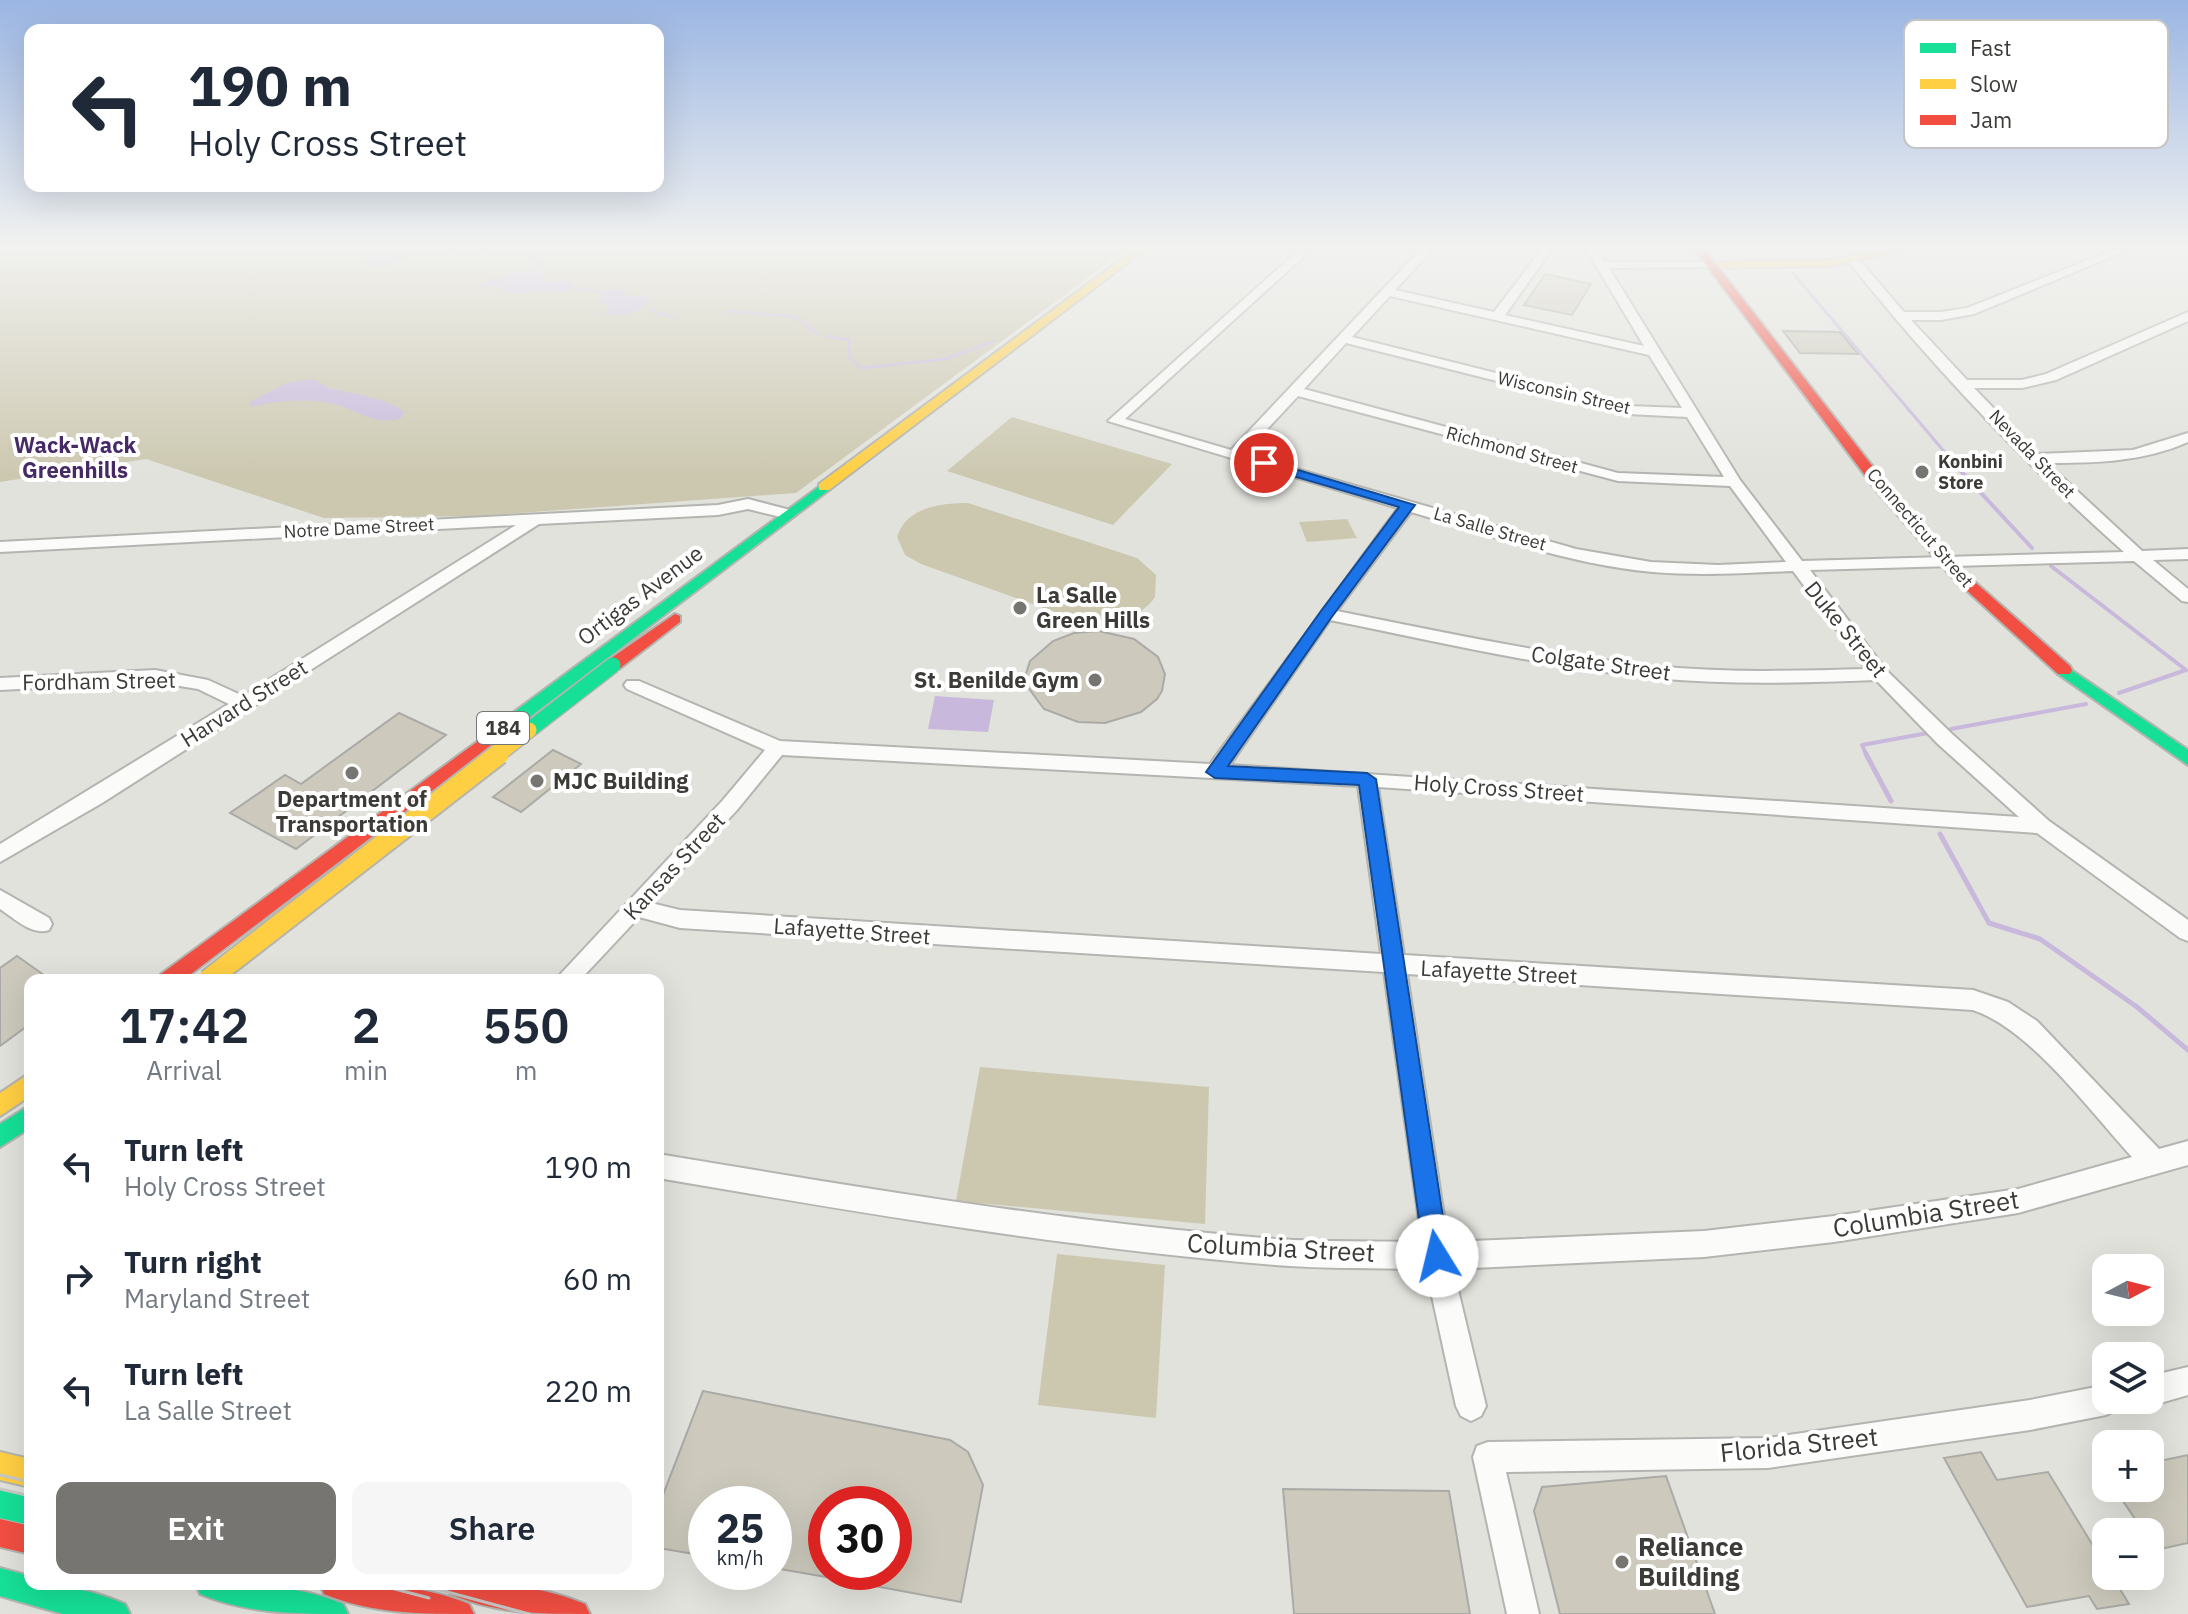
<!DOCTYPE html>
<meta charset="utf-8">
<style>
:root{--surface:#fff;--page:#f6f6f7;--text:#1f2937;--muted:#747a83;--accent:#767572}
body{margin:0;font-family:"IBM Plex Sans",sans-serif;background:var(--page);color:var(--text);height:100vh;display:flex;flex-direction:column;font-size:30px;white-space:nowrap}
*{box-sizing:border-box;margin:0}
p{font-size:26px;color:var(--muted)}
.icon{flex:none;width:44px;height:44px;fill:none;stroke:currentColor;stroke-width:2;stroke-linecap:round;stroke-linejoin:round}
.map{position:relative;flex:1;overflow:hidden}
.panel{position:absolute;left:24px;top:974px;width:640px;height:616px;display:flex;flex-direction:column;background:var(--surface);border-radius:16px;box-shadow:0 8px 32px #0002}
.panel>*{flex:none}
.banner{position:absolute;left:24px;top:24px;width:640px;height:168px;border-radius:16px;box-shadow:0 8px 32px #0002;background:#fff;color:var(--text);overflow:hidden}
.needle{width:52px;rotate:83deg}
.tools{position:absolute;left:2092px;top:1254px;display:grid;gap:16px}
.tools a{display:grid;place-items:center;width:72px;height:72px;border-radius:16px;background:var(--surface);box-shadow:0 8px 32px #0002;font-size:40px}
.speed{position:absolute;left:688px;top:1486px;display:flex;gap:16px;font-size:40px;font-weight:700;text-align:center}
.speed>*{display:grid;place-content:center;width:104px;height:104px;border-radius:50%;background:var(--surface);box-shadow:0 8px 32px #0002;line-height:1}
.speed small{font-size:20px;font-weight:400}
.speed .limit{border:12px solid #d22;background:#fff;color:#111}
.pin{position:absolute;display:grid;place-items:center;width:68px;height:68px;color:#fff;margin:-34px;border:4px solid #fff;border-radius:50%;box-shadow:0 2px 8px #0007}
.me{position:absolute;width:88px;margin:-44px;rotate:351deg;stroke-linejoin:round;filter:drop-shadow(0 0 6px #0008)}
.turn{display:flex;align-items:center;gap:28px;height:168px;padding:0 32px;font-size:36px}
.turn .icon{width:104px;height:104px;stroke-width:2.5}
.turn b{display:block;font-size:56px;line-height:68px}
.eta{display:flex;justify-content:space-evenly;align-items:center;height:136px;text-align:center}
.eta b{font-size:48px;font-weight:600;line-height:56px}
.cta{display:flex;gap:16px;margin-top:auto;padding:16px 32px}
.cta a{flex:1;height:92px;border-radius:16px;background:var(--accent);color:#fff;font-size:32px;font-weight:600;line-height:92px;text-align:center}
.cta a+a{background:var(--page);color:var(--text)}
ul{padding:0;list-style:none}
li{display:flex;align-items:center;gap:24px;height:112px;padding:0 32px}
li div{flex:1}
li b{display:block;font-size:30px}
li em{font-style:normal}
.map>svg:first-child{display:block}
.green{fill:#ccc8b0}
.water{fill:#c8b9dc}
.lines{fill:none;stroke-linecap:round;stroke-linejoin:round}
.stream-far2{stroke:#c8b9dc;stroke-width:3}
.stream-far1{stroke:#c8b9dc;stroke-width:4}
.stream{stroke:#c8b9dc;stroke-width:5}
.building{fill:#cdcabd;stroke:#aaaaa6;stroke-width:2}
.street-casing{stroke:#b4b4b0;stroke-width:4}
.fast-casing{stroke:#b4b4b0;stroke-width:4}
.slow-casing{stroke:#b4b4b0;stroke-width:4}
.jam-casing{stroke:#b4b4b0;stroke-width:4}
.street{fill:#fbfbfa;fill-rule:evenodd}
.fast{fill:#16e098;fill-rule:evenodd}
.slow{fill:#ffcf43;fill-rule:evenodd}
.jam{fill:#f24e42;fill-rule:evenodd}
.tram{stroke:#c8c8c7;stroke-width:3}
.fast-bridge-casing{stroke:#b4b4b0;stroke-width:18;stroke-linecap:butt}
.slow-bridge-far1-casing{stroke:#b4b4b0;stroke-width:18;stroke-linecap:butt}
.slow-bridge-casing{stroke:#b4b4b0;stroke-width:24;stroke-linecap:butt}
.fast-bridge{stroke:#16e098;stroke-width:15}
.slow-bridge-far1{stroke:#ffcf43;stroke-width:15}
.slow-bridge{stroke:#ffcf43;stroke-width:20}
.route{fill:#1a73e8;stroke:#114b97;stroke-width:2}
.poi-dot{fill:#767572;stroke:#fff;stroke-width:3}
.labels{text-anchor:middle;stroke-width:8;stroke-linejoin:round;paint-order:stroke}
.far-street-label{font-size:18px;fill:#3c3b38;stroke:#fff}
.far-poi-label{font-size:18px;font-weight:bold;fill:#3c3b38;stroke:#fff;text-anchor:start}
.shield{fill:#fff;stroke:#767674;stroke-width:2}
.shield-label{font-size:20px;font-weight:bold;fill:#3c3b38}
.far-quarter-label{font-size:22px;font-weight:bold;fill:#462a65;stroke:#fff}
.street-label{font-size:22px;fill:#3c3b38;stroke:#fff}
.poi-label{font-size:22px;font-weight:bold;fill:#3c3b38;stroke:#fff;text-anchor:start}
.near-street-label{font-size:26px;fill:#3c3b38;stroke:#fff}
.near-poi-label{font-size:26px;font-weight:bold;fill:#3c3b38;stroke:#fff;text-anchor:start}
.key{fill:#fff;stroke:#c4c4c3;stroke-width:2}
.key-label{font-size:22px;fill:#3c3b38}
</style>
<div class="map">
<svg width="2188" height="1614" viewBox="0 0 2188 1614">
<rect width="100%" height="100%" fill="#e2e2dd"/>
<g class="green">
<polygon points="0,249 1127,249 796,493 478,516 324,518 146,459 0,482"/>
<polygon points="1012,417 1172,464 1113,525 947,471"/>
<path d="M968,503L1137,558L1156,575L1155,597C1138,622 1105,624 1077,620L921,564L905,555L897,537C906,507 941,503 968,503Z"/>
<polygon points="1347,519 1357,538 1307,542 1299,522"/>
<polygon points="980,1067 1209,1087 1205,1224 956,1201"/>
<polygon points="1057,1254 1165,1265 1156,1418 1038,1405"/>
</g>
<g class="water">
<polygon points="375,249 442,249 439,254 411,254 385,267 360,264"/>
<path d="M537,269L544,274L542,281C550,284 562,279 574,281L566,292L506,293L500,286L479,287L482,283C501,279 517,270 537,269Z"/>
<path d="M612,289H623L626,295L648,297L650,302C638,314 622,315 605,315L609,307L601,303L600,293Z"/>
<path d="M310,379C321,380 323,387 332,389C352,393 389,399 404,412L402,417C377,430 349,404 325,402C301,399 275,401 251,407L250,402L286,383Z"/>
<polygon points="935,696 994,700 988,732 928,729"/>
</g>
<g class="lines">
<g class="stream-far2">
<polyline points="322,249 350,249"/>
<polyline points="476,249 519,252 542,263 535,270"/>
<polyline points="442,250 454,249"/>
<polyline points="1792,272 1959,469"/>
<polyline points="569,287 603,292"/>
<polyline points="650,310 672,317"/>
<polyline points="728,311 796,317 817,334"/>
<polyline points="827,336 849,340 849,357 861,368 946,359 994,341"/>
</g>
<g class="stream-far1">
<polyline points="1957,467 2032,548"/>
<polyline points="2051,566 2186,670 2119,693"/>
<polyline points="1951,729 2086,704"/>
<polyline points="1867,756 1862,745 1928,733"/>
</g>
<g class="stream">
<polyline points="1866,754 1891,801"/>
<polyline points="1940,834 1989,923 2040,939 2137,1007 2188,1050"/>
</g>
</g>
<g class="building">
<polygon points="1545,274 1591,284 1572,315 1524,305"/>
<polygon points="1783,331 1840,332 1858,354 1800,353"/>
<polygon points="1099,631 1134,639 1158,657 1165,674 1162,691 1157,699 1141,712 1105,723 1078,722 1044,709 1027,686 1025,677 1030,661 1053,641 1074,633"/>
<polygon points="399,713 446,735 296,849 230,813 285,775 301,784"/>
<polygon points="553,750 581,764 521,812 493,797"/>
<polygon points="17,956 51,980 30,980 30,1024 0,1046 0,968"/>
<polygon points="703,1391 950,1440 968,1452 983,1485 961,1602 837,1579 838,1572 894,1572 894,1504 826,1504 826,1577 774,1568 774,1504 706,1504 706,1556 658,1548 658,1508"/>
<polygon points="1981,1452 1997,1480 2048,1472 2106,1567 2106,1576 2112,1576 2129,1604 2097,1609 2089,1596 2027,1607 1944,1458"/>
<polygon points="2188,1455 2188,1543 2156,1550 2150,1541 2150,1532 2144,1532 2114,1488 2150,1488 2150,1463"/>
<polygon points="1666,1476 1715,1614 1560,1614 1534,1511 1542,1487"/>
<polygon points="1283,1489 1449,1491 1470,1614 1294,1614"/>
</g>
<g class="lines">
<defs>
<g id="street">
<path d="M1300,249H1312L1125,419L1231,450L1421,249H1433L1395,290L1494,312L1542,249H1552L1505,315L1644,346L1586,249H1596L1604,262H1711L1717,265L1715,267L1609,268L1740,480L1802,561L2124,552C2025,464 1931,365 1849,262L1859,260L1904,312H1941L1967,308L2116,249H2130L1974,314L1941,320H1911L1967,380H2022L2046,374L2188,312V321L2056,380L2022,388H1974L2038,454L2133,450L2188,433V442C2143,462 2095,463 2047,463L2142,551L2188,549V559L2153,560L2188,589V602L2182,601L2134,561L1810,570L1886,670L1952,734L2049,821L2188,920V941L2180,938L2037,833L1378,787L1404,955L1973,990L2008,1002L2037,1021L2159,1149L2188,1141V1165L2018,1213L1834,1242L1704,1257L1453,1269L1486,1406L1481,1416L1471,1421L1461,1416L1456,1406L1426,1269C1376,1268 1325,1269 1275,1265C1068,1248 863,1213 658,1178V1154C863,1188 1068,1223 1276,1239C1324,1242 1373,1241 1422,1242L1384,972L680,928L639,917L580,980H555L723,800L765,750L627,689L624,685L627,681H639L780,741L1210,764L1398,508L1108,421ZM1390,296L1649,355L1682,408L1628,406L1352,337ZM1346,343L1628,414L1687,417L1724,477L1618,473L1304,389ZM1298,396L1618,481L1730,486L1786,562L1718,565L1651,562L1576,549L1244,454ZM1411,512C1490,535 1571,565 1653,572C1700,576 1746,573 1793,571L1866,669C1796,671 1725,673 1654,666C1547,655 1442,632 1337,611ZM1330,620C1438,642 1546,667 1655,678C1729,685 1802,683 1876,680L1938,744L2019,817L1230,765ZM782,755L1358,786L1381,954L680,910L651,903L737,810ZM1407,974L1973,1010C2030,1029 2090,1111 2132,1157L2018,1189L1834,1216L1704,1231L1448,1242Z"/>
<polygon points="748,499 794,511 797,514 789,519 748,509 718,515 539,524 102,803 0,862 0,844 229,704 198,689 155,682 0,690 0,678 155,670 208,680 243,696 516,525 0,552 0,542 718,505"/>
<path d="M0,890L49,918L52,924L49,930C32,936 14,918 0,909Z"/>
<polygon points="2188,1367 2188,1395 2150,1406 2140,1401 2150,1400 2150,1376"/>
<polygon points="2106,1385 2106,1400 2121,1400 2116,1410 2106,1415 2030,1430 1768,1468 1506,1472 1539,1614 1507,1614 1473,1457 1477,1446 1488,1442 1768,1438 2030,1400"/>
</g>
<g id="fast">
<polygon points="824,483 831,487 829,490 514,729 502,729 500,725 502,721"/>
<polygon points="2064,665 2188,750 2188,765 2058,674 2056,670"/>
<polygon points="30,1105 30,1128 0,1147 0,1124"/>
<polygon points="0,1490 30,1497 30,1525 0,1518"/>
<path d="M0,1568L30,1576V1584C63,1584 95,1591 125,1604L130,1614H63L0,1596Z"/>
<path d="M196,1584C246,1584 296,1584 343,1604L348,1614C297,1614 248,1614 200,1594Z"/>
</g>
<g id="slow">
<polygon points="1135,249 1146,249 829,490 819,490 819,484"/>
<polygon points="1888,249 1906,249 1830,266 1711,268 1706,265 1711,262 1830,260"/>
<polygon points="30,1073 30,1096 0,1116 0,1093"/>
<polygon points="0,1452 30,1459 30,1487 0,1480"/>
</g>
<g id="jam">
<polygon points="1694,249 1704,249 1887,485 1960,569 2070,666 2072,670 2070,674 2058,674 1950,575 1877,491"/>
<polygon points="675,614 680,616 680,622 619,669 607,669 605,665 607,661"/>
<polygon points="508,719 514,721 516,725 514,729 183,980 158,980 161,974"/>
<polygon points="0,1519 30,1526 30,1554 0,1547"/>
<path d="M320,1584C371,1584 421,1584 469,1604L474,1614C422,1614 372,1614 324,1594Z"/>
<path d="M446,1584C496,1584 537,1584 585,1604L590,1614C539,1614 498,1614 450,1594Z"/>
</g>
</defs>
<use href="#street" class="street-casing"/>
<use href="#fast" class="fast-casing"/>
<use href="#slow" class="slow-casing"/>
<use href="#jam" class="jam-casing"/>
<use href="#street" class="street"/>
<use href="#fast" class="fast"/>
<use href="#slow" class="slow"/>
<use href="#jam" class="jam"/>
<g class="tram">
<polyline points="0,1475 30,1482"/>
<polyline points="0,1489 30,1496"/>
<polyline points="376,1584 429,1598"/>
<polyline points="418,1584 529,1614"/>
</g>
<defs>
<polyline id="fast-bridge" points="529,730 613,665"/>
<polyline id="slow-bridge-far1" points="496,756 529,730"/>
<polyline id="slow-bridge" points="208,980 499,754"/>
</defs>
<use href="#fast-bridge" class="fast-bridge-casing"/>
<use href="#slow-bridge-far1" class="slow-bridge-far1-casing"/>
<use href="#slow-bridge" class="slow-bridge-casing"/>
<use href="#fast-bridge" class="fast-bridge"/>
<use href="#slow-bridge-far1" class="slow-bridge-far1"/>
<use href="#slow-bridge" class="slow-bridge"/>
</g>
<linearGradient id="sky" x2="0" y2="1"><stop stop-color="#9bb6e3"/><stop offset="0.52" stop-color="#f2f2f0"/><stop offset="1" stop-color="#f2f2f0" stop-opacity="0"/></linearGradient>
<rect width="2188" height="475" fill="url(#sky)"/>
<polygon class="route" points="1259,461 1268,461 1415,505 1331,618 1228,766 1367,773 1376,779 1449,1256 1445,1264 1437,1268 1428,1264 1424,1256 1359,785 1215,778 1206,772 1321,611 1399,507 1259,466"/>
<g class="poi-dot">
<circle cx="1922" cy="472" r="8"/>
<circle cx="1020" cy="608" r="8"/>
<circle cx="1095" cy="680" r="8"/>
<circle cx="352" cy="773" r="8"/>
<circle cx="537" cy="781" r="8"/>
<circle cx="1622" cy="1562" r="8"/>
</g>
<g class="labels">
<g class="far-street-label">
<text transform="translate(1564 393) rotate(13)" y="6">Wisconsin Street</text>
<text transform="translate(1512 450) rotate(15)" y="6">Richmond Street</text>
<text transform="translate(2032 454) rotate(46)" y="6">Nevada Street</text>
<text transform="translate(359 528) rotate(-3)" y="6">Notre Dame Street</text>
<text transform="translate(1920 528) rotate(49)" y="6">Connecticut Street</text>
<text transform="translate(1490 529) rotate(16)" y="6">La Salle Street</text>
</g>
<g class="far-poi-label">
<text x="1938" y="468">Konbini<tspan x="1938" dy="21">Store</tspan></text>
</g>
<rect class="shield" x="477" y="712" width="52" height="32" rx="6"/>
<g class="shield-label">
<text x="503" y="735">184</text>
</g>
<g class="far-quarter-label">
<text x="75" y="453">Wack-Wack<tspan x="75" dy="25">Greenhills</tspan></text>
</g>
<g class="street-label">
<text transform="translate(640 595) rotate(-37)" y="8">Ortigas Avenue</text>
<text transform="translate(1846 629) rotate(51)" y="8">Duke Street</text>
<text transform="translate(1601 663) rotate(8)" y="8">Colgate Street</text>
<text transform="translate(99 681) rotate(-1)" y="8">Fordham Street</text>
<text transform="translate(244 703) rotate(-32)" y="8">Harvard Street</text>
<text transform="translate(1499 788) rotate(4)" y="8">Holy Cross Street</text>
<text transform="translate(674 866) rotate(-47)" y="8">Kansas Street</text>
<text transform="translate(852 931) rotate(4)" y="8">Lafayette Street</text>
<text transform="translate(1499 972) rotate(3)" y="8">Lafayette Street</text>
</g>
<g class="poi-label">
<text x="1036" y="603">La Salle<tspan x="1036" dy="25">Green Hills</tspan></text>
<text x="1079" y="688" text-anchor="end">St. Benilde Gym</text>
<text x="553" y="789">MJC Building</text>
<text x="352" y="807" text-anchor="middle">Department of<tspan x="352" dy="25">Transportation</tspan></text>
</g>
<g class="near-street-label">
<text transform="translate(1926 1214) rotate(-9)" y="9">Columbia Street</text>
<text transform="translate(1281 1248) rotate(3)" y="9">Columbia Street</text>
<text transform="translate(1799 1445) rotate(-6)" y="9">Florida Street</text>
</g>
<g class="near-poi-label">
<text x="1638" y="1556">Reliance<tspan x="1638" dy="30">Building</tspan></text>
</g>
</g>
<rect x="1904" y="20" width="264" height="128" rx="12" class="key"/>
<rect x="1920" y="43" width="36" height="10" fill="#16e098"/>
<rect x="1920" y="79" width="36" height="10" fill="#ffcf43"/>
<rect x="1920" y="115" width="36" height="10" fill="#f24e42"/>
<g class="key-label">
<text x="1970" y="56">Fast</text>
<text x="1970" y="92">Slow</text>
<text x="1970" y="128">Jam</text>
</g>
</svg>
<div class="tools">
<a><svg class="needle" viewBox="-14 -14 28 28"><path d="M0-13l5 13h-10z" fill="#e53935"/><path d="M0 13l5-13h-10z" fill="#747a83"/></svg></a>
<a><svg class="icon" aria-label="layers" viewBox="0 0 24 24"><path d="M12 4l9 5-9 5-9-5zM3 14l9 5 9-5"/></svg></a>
<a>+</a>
<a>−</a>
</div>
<div class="speed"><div>25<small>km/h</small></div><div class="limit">30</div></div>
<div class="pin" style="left:1264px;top:463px;background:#d93025"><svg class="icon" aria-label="arrive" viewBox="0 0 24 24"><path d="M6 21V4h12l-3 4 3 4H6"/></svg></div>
<svg class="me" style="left:1437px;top:1256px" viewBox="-20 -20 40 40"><circle r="19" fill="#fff"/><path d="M0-13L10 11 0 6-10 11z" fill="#1a73e8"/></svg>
<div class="banner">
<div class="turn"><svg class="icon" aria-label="left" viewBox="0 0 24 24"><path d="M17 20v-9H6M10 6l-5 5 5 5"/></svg><div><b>190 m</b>Holy Cross Street</div></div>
</div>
<section class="panel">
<div class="eta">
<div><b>17:42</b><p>Arrival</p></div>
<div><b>2</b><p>min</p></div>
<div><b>550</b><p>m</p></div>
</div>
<ul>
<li><svg class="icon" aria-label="left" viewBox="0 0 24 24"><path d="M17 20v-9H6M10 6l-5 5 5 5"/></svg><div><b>Turn left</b><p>Holy Cross Street</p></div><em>190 m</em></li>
<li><svg class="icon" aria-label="right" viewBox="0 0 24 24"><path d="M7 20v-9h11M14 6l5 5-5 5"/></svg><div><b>Turn right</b><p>Maryland Street</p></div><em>60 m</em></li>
<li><svg class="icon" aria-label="left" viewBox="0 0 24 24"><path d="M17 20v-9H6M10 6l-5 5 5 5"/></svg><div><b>Turn left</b><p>La Salle Street</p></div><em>220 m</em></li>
</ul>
<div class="cta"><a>Exit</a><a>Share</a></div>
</section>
</div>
